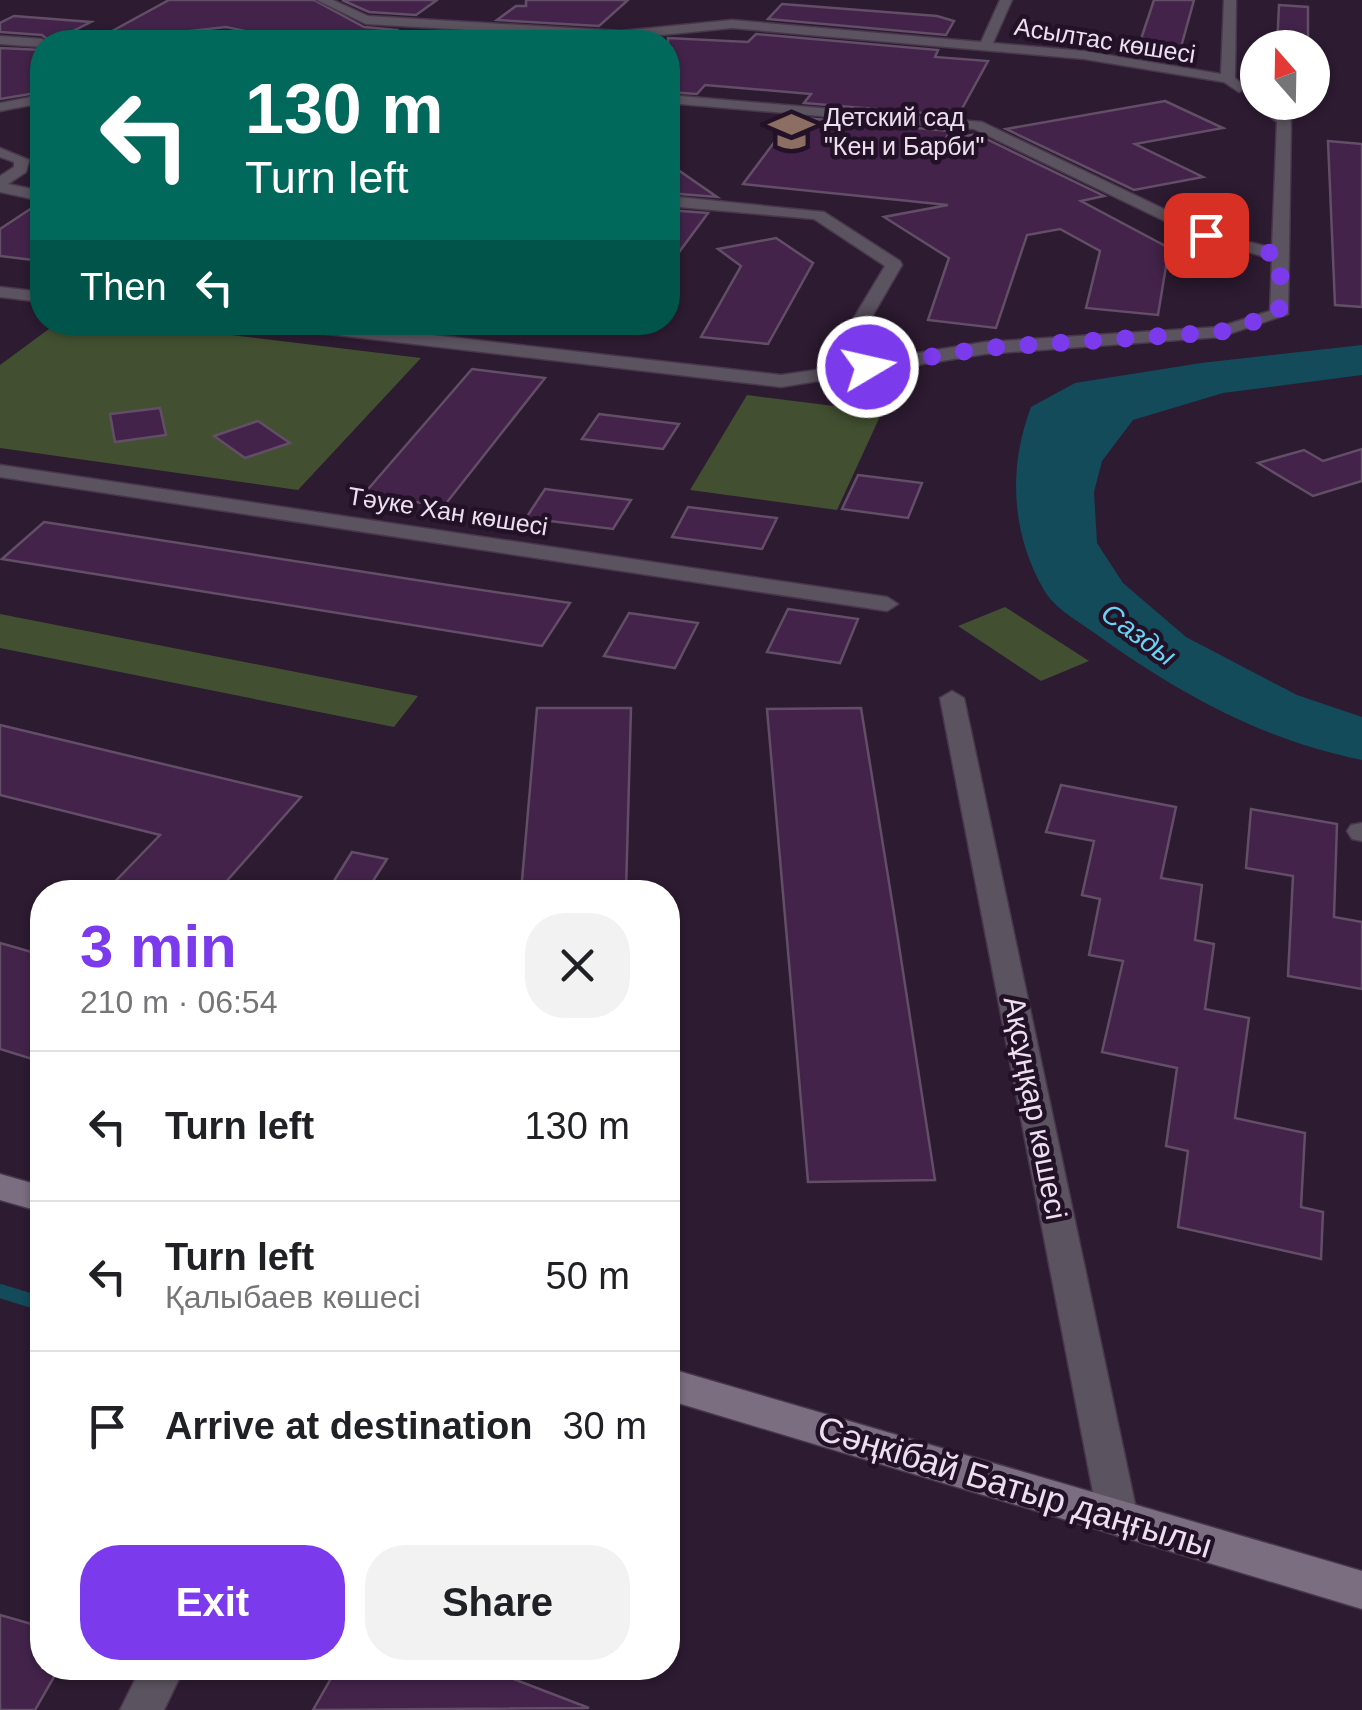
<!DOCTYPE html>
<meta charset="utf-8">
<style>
:root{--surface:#fff;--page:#f2f2f2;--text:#202124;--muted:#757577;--line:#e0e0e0;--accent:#7c3aed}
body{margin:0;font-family:Helvetica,sans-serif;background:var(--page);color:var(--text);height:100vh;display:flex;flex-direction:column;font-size:38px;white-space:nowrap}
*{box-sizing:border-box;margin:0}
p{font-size:32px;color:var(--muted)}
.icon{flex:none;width:55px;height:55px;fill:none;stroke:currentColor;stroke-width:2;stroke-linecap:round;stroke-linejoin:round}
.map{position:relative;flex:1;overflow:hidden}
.sheet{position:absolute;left:30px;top:880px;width:650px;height:800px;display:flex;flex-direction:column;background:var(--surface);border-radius:40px;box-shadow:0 2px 8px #0004}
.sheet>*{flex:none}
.top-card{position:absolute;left:30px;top:30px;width:650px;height:305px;border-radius:40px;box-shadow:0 2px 8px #0004;background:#00695c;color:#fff;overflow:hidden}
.needle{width:65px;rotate:340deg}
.tools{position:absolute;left:1240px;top:30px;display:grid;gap:20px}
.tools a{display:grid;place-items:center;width:90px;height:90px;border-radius:50%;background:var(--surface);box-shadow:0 2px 8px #0004;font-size:50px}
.pin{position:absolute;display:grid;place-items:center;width:85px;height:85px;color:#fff;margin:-42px;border-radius:20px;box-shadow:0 5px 15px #0006}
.me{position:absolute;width:110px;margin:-55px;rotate:81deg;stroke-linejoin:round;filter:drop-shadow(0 0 8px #0008)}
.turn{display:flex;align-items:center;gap:35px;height:210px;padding:0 50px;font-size:45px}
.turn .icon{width:130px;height:130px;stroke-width:2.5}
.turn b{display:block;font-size:70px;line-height:85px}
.then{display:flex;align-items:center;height:95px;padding:0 50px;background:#0003;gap:20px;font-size:38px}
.round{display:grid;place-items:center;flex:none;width:105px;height:105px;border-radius:40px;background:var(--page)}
.overview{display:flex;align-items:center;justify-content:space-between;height:170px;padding:0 50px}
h1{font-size:60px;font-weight:700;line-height:75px;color:var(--accent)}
.cta{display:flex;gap:20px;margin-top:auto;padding:20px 50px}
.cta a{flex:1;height:115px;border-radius:40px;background:var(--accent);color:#fff;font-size:40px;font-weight:700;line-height:115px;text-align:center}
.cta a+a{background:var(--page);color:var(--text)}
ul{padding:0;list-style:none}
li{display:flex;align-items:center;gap:30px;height:150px;padding:0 50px;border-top:2px solid var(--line)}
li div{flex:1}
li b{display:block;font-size:38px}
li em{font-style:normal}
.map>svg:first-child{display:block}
.green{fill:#425031}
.water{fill:#134b5b}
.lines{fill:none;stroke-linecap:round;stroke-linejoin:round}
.stream{stroke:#134b5b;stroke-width:14}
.building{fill:#43234a;stroke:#624e66;stroke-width:2.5}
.minor-casing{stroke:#48374c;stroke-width:3}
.secondary-casing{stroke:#48374c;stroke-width:3}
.minor{fill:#5b535f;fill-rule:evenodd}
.secondary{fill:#7b6e81;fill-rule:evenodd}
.route{stroke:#7c3aed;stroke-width:18;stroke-dasharray:0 32.4}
.labels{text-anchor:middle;stroke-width:9;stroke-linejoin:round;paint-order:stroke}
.far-street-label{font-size:25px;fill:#ece0ef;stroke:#231227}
.far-poi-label{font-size:25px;fill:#ece0ef;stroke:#231227;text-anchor:start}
.far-water-label{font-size:28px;font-style:italic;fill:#69d3f3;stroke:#231227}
.street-label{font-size:30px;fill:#ece0ef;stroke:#231227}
.near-street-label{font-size:35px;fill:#ece0ef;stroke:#231227}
</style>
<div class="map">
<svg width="1362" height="1710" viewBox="0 0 1362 1710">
<rect width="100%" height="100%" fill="#2d1b31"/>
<g class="green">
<polygon points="57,323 132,323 421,358 298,490 0,448 0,365"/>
<polygon points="747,395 882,412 837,510 690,490"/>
<polygon points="1005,607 1089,661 1041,681 958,626"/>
<polygon points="0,614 418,696 394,727 0,648"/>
</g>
<path class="water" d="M1362,345V375L1223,393L1133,420L1102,461L1094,492L1097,543L1123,583L1186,637L1297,695L1362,717V760C1262,740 1178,693 1096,634C1079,622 1054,608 1044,590C1011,533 1008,468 1031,407L1075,383L1201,363Z"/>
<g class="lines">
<polyline class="stream" points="0,1291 42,1304"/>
</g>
<g class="building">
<polygon points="169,0 314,0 364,27 396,30 378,42 299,42 226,27 92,42"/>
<polygon points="342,0 437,0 416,15 369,12"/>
<polygon points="526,0 628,0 599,26 497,20 516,6 526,6"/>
<polygon points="1154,0 1194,0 1178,58 1136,54"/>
<polygon points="782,4 937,16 954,21 946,35 768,19"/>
<polygon points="1279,5 1308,7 1308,48 1277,48"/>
<polygon points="14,16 91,22 51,42 42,35 0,32 0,23"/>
<polygon points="479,34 590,41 590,42 468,42"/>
<polygon points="756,34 938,50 935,57 988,61 958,116 804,103 811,94 705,85 697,94 668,92 668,38 748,42"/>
<polygon points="0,48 42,50 42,92 0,99"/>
<polygon points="1165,101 1223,128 1135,144 1203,177 1134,190 1006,129"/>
<polygon points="793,117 950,131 945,140 976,134 1104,196 1081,201 1169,248 1158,315 1086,308 1100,251 1060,229 1027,235 996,328 928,320 949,258 884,217 948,205 743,184"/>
<polygon points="1328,141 1362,144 1362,307 1335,305"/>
<polygon points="668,163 717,197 668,193"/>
<polygon points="38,204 42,204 42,261 0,256 0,229"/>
<polygon points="668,210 708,213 668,267"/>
<polygon points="776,238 813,263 768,344 701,337 741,266 718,249"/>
<polygon points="472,369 545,378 444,506 363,495"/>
<polygon points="160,408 166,435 115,442 110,414"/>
<polygon points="599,414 679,424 663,449 582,439"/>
<polygon points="258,421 290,443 245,458 214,436"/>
<polygon points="1362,449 1362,481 1313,496 1258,463 1304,450 1323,461"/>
<polygon points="858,475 922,483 908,518 842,509"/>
<polygon points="545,489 631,500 613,529 526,518"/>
<polygon points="688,507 777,518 762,549 672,537"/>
<polygon points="44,522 448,585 570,603 542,646 2,559"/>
<polygon points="788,609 858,619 840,663 767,652"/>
<polygon points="629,613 698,623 675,668 604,656"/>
<polygon points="537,708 631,708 626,892 521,892"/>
<polygon points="861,708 896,926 935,1180 808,1182 767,709"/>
<polygon points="0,725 301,797 217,892 105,892 160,835 0,795"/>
<polygon points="1061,785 1176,807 1161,878 1202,885 1195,940 1214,944 1205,1009 1249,1018 1235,1118 1305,1133 1301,1207 1323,1212 1321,1259 1178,1227 1188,1151 1166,1146 1177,1068 1102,1052 1123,961 1089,955 1100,899 1082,895 1094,841 1046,832"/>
<polygon points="1251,809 1337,824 1334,917 1362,922 1362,989 1288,976 1293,876 1246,868"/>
<polygon points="352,852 387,859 366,892 327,892"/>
<polygon points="0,943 42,955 42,1062 0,1049"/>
<polygon points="0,1615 42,1627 42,1668 59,1668 35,1710 0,1710"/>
<polygon points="337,1668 485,1668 589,1708 313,1710"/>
</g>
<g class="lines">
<defs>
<g id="minor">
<polygon points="317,0 333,0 368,16 621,31 732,20 981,42 1000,0 1012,0 993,43 1084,51 1221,74 1224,0 1236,0 1235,78 1246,88 1239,92 1224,82 1084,59 732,28 621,39 366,24"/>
<polygon points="0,36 42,39 48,42 42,42 42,47 0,44"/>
<polygon points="42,95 42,103 0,111 0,103"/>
<polygon points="668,95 982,122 1212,232 1272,248 1277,122 1254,105 1252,102 1258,98 1258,102 1268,102 1291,121 1288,314 1220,337 985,354 781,387 268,327 259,322 319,322 781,375 823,369 885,266 814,219 668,206 668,196 824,212 900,261 902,265 844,365 985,342 1219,327 1270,311 1272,259 1200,238 974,129 668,103"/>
<polygon points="0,148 29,160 26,172 8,184 42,191 42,201 0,192 0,176 14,167 14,162 0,157"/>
<polygon points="0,287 42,292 42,302 0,297"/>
<polygon points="0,465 887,597 898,604 887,611 0,477"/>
<polygon points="952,691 964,698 1138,1518 1132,1531 1118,1536 1104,1531 1098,1518 940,698"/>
<polygon points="1362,823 1362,841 1352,839 1347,831 1351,825"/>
<polygon points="141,1668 184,1668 164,1710 120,1710"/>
</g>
<g id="secondary">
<polygon points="0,1174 42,1186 42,1212 0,1200"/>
<polygon points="668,1368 1362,1571 1362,1609 668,1400"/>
</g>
</defs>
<use href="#minor" class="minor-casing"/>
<use href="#secondary" class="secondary-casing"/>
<use href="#minor" class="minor"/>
<use href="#secondary" class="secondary"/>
</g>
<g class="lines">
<polyline class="route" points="868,367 985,348 1220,332 1279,314 1281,256 1206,235"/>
</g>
<defs>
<symbol id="school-bare" viewBox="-9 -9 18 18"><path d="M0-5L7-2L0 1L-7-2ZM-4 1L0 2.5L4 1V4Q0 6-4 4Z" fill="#8d6e63" stroke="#231227" stroke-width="2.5" paint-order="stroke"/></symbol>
</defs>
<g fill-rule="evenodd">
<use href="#school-bare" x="760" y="100" width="63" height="63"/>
</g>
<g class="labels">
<g class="far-street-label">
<text transform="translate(1105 40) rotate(9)" y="9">Асылтас көшесі</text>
<text transform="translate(448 511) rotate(9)" y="9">Тәуке Хан көшесі</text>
</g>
<g class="far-poi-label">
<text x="824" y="126">Детский сад<tspan x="824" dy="29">"Кен и Барби"</tspan></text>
</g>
<g class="far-water-label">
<text transform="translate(1139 634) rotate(36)" y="10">Сазды</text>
</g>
<g class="street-label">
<text transform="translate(1035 1108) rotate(79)" y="10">Ақсұңқар көшесі</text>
</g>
<g class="near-street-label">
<text transform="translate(1015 1487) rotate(17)" y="12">Сәңкібай Батыр даңғылы</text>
</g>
</g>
</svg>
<div class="tools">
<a><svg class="needle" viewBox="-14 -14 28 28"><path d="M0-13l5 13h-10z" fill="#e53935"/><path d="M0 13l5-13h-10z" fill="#757577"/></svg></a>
</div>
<div class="pin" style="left:1206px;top:235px;background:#d93025"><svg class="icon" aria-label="arrive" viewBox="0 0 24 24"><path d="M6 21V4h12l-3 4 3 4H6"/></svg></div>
<svg class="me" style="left:868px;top:367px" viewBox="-20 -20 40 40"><circle r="17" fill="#7c3aed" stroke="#fff" stroke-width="3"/><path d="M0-11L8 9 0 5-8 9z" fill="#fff"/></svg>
<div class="top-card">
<div class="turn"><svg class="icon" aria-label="left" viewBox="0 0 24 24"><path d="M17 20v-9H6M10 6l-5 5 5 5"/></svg><div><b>130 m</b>Turn left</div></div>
<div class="then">Then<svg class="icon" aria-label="left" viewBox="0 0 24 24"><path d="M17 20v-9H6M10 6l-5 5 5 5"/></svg></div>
</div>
<section class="sheet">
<div class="overview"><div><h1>3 min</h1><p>210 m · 06:54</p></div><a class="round"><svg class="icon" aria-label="close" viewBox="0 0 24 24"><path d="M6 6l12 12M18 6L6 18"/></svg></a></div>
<ul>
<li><svg class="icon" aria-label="left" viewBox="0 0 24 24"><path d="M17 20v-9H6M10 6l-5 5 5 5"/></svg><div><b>Turn left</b></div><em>130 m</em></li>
<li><svg class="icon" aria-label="left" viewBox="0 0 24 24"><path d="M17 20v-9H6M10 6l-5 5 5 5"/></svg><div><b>Turn left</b><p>Қалыбаев көшесі</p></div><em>50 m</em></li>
<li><svg class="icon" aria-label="arrive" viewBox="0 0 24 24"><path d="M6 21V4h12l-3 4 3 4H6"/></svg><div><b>Arrive at destination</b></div><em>30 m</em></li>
</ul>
<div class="cta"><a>Exit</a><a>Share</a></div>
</section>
</div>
